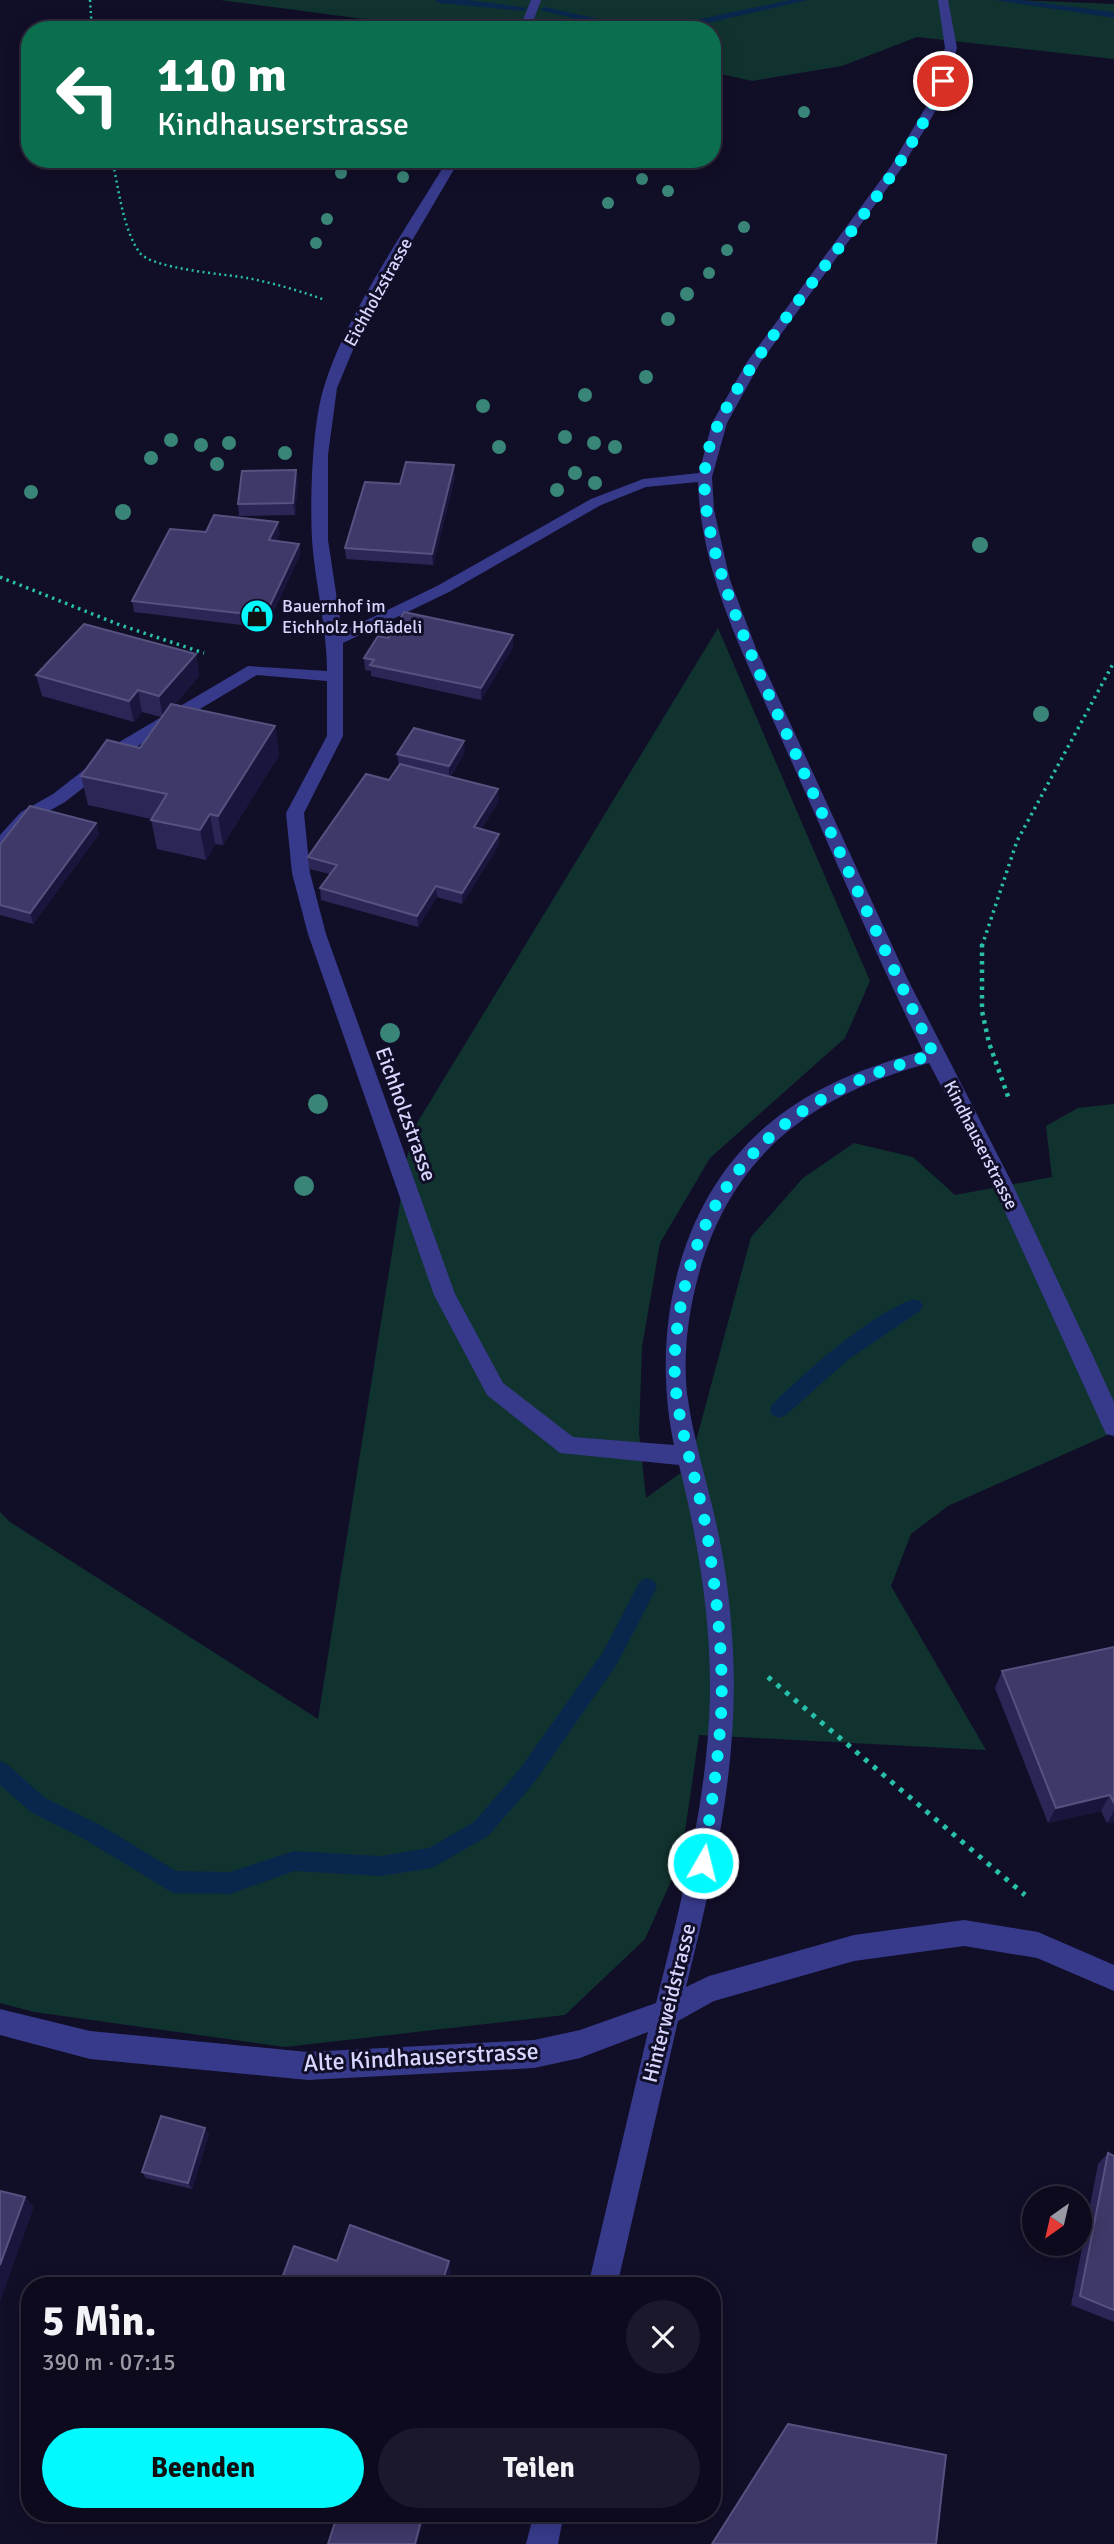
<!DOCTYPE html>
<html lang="de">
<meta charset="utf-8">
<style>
:root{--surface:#0d0a1e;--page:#1b182b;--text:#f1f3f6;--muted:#9a9aa4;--line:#2d2b3c;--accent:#02faff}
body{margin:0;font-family:Signika,sans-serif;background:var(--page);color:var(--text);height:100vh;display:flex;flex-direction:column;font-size:26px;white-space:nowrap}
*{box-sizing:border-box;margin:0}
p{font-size:23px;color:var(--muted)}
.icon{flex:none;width:38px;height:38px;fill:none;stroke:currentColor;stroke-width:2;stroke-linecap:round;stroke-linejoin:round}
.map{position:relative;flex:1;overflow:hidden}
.sheet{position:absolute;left:21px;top:2277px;width:700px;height:245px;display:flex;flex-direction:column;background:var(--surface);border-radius:28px;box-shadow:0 4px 18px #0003,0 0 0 2px var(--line)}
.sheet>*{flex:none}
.hud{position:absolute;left:21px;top:21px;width:700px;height:147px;border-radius:28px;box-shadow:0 4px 18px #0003,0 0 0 2px var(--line);background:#0b6e4f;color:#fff;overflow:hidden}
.needle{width:46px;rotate:214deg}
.controls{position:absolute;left:1022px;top:2186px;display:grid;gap:14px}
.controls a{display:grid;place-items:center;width:70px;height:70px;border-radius:50%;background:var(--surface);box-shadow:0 4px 18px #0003,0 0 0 2px var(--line);font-size:35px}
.pin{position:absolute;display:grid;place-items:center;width:60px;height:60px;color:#fff;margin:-30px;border:4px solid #fff;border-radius:50%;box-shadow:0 2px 7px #0007}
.me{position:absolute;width:77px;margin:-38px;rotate:8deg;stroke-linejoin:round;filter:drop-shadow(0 0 5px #0008)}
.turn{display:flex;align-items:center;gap:24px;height:147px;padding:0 21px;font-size:32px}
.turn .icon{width:91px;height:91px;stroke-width:2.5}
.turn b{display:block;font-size:49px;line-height:60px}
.round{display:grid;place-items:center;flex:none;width:74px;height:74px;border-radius:37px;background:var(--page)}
.headline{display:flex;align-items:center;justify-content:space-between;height:119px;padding:0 21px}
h1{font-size:42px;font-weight:700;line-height:52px}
.button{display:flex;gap:14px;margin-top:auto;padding:14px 21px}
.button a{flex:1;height:80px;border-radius:42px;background:var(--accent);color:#111;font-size:28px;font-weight:700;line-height:80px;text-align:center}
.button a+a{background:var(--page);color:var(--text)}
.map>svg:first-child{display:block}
.green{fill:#11332f}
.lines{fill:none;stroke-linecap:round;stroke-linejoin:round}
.stream{fill:#09274c;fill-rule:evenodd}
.path-far3{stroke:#29c0ab;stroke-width:2.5;stroke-dasharray:2 3.5;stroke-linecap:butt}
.path-far2{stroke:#29c0ab;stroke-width:3.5;stroke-dasharray:2.5 4.5;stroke-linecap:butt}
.path-far1{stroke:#29c0ab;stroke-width:4.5;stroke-dasharray:3.5 5;stroke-linecap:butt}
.path{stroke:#29c0ab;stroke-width:5;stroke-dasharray:4.5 7;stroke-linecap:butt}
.minor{fill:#373a8a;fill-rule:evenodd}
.tree{fill:#398577}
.wall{fill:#2c2657}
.shaded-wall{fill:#19153c}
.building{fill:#3e3969;stroke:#565280;stroke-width:2}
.route{stroke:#02faff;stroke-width:12;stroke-dasharray:0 21.6}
.labels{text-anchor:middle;stroke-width:6;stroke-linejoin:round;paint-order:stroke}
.far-street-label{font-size:18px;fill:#d7d6ff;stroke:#110e28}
.far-poi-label{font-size:18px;fill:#d7d6ff;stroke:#110e28;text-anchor:start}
.street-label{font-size:21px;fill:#d7d6ff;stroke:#110e28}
.near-street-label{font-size:24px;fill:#d7d6ff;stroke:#110e28}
</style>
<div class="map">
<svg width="1114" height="2544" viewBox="0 0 1114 2544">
<rect width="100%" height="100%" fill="#110e28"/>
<g class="green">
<polygon points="220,0 1016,0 1114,4 1114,59 917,37 842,66 752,81 712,72 712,30 446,30"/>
<polygon points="718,628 870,981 845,1038 710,1158 660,1243 642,1347 639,1432 646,1498 689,1467 751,1237 803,1178 854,1143 913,1157 955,1195 1052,1177 1046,1126 1078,1108 1114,1104 1114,1432 948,1506 911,1534 891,1586 986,1750 699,1735 681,1859 645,1939 565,2015 285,2047 34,2012 0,2003 0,1512 10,1522 318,1719 411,1133"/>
</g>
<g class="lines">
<g class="stream">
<polygon points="435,0 468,0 528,8 523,11 440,3"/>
<polygon points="790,0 808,0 695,26 639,30 620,30 540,10 545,7 625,25 695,20"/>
<polygon points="994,0 1020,0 1114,12 1114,18"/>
<path d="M914,1299L920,1301L923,1306L920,1311L849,1359L786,1415L779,1418L772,1415L770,1410L772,1405C806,1371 870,1314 914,1299Z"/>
<polygon points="647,1578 654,1581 657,1587 617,1664 533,1784 488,1836 432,1868 381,1876 294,1871 230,1894 173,1893 86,1840 31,1812 0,1785 0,1761 7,1764 45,1798 102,1826 176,1871 230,1872 294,1851 381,1856 429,1848 474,1822 519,1770 603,1652 640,1581"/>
</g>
<g class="path-far3">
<polyline points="90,0 92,30"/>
<path d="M112,159C119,189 122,226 139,252C151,269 225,274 247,278C274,283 300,291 325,300"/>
</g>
<g class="path-far2">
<polyline points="0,577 120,625 204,653"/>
<polyline points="982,946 1017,841 1114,662"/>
</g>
<polyline class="path-far1" points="982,944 982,1011 989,1043 1009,1099"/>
<polyline class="path" points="768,1677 1025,1895"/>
<g class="minor">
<polygon points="531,0 541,0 530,30 519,30"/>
<path d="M938,0H948L957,48L939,105L901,169L760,363L727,423L712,477L714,510L730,580L757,651L907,978L1010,1179L1093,1356L1114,1402V1436L1106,1434L990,1179L929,1063C812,1095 730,1156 698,1277C688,1314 683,1355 687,1393C693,1439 707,1481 717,1527C726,1568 731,1610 733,1652C739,1765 713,1878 686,1987L709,1976L854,1935L964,1920L1038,1932L1114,1965V1991L1037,1958L964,1946L854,1961L714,2001L678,2021L617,2286H588L648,2032L580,2058L534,2068L308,2080L90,2059L0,2035V2009L90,2031L308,2052L534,2040L580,2030L656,2003C681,1903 708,1799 710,1695C711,1617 698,1541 679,1465L560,1453L487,1395L434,1295L308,934L292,873L286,813L327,736V681L257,675L133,749L65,802L33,820L6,850L0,852V835L21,812L53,794L121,741L248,666L327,671C327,627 315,584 312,540C310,500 312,424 324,387C347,312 407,228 448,159H460L365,321L337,388L328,455V540L342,632L437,586L591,499L643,479L699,473L712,423L747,362L891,166L927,105L945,48ZM698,482C701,577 747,661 785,747C831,849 874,951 923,1051C869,1066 814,1086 770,1123C677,1199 650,1333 674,1445L573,1437L503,1383L455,1294L326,934L310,873L304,813L343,736V643L449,592L601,505L646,487Z"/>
<polygon points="534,2513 564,2513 558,2544 526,2544"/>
</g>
</g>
<g class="tree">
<circle cx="804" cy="112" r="6"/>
<circle cx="341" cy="173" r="6"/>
<circle cx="403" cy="177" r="6"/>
<circle cx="642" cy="179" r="6"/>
<circle cx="668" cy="191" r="6"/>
<circle cx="608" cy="203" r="6"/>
<circle cx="327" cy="219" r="6"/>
<circle cx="744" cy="227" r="6"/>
<circle cx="316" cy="243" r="6"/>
<circle cx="727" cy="250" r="6"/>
<circle cx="709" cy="273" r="6"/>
<circle cx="687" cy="294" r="7"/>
<circle cx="668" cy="319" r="7"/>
<circle cx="646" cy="377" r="7"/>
<circle cx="585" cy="395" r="7"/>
<circle cx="483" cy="406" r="7"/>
<circle cx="565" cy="437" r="7"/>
<circle cx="171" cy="440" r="7"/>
<circle cx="229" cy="443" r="7"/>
<circle cx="594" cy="443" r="7"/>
<circle cx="201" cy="445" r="7"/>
<circle cx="499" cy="447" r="7"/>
<circle cx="615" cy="447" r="7"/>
<circle cx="285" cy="453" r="7"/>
<circle cx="151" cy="458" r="7"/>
<circle cx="217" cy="464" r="7"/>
<circle cx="575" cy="473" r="7"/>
<circle cx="595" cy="483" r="7"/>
<circle cx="557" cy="490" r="7"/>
<circle cx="31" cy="492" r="7"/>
<circle cx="123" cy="512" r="8"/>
<circle cx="980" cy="545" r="8"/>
<circle cx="1041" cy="714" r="8"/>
<circle cx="390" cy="1033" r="10"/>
<circle cx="318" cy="1104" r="10"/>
<circle cx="304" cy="1186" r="10"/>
</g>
<g class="wall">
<polygon points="296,470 298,482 295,515 239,516 238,504"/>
<polygon points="455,477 433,565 346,559 345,548 400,484"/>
<polygon points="206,532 280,534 276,541 299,544 300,555 266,628 134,612 132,601"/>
<polygon points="513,635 513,647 481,700 371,676 371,671 365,670 364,658 388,638"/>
<polygon points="196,654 199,676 175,704 275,726 279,755 223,845 215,844 206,860 157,849 151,819 88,805 81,776 140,748 161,717 142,712 134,722 42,696 36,675"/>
<polygon points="465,752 450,777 499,801 481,829 499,845 462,904 437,897 418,927 321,900 320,888 330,874 309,869 308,857 389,780 399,765 397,754"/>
<polygon points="96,823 99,834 33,924 0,915 0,845"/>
<polygon points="1114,1647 1114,1822 1107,1823 1101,1811 1048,1823 995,1688 1002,1671"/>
<polygon points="209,2134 192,2189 146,2178 142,2172"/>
<polygon points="1108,2153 1114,2156 1114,2322 1071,2305 1098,2164"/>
</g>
<g class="shaded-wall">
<polygon points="454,465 455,477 433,565 432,554"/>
<polygon points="296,470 298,482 295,515 293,503"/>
<polygon points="278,522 280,534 271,552 269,540"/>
<polygon points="299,544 300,555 266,628 265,616"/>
<polygon points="513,635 513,647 481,700 481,688"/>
<polygon points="196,654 199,676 163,718 159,696"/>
<polygon points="138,690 142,712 134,722 129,701"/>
<polygon points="275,726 279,755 223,845 218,816"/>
<polygon points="464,741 465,752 449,777 449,766"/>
<polygon points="498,789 499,801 474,839 474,827"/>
<polygon points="210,814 215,844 206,860 200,830"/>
<polygon points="96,823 99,834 33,924 30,913"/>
<polygon points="499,834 499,845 462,904 462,893"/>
<polygon points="436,886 437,897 418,927 417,916"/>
<polygon points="1110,1795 1101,1811 1048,1823 1056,1808"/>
<polygon points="1114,1811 1114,1822 1107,1823"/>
<polygon points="205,2128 209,2134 192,2189 188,2183"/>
<polygon points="25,2197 34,2207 0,2302 0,2265"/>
<polygon points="449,2261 451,2271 446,2286 441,2286"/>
<polygon points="423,2513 426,2513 417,2544 415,2544"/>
</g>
<g class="building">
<polygon points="406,462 454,465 432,554 345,548 365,482 400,484"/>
<polygon points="296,470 293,503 238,504 242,471"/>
<polygon points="214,515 278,522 269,540 299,544 265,616 132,601 170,529 206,532"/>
<polygon points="404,612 513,635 481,688 370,665 374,660 364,658 378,636 388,638"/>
<polygon points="84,624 196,654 159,696 138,690 129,701 36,675"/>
<polygon points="171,704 275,726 218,816 210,814 200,830 151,820 167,794 81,776 107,740 140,748"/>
<polygon points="414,728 464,741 449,766 397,754"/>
<polygon points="400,764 498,789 474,827 499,834 462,893 436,886 417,916 320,888 337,865 308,857 366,774 389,780"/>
<polygon points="30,806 96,823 30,913 0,905 0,845"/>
<polygon points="1114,1647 1114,1803 1110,1795 1056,1808 1002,1671"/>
<polygon points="161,2116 205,2128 188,2183 142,2172"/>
<polygon points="1108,2153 1114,2156 1114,2310 1080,2296"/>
<polygon points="0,2191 25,2197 0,2265"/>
<polygon points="350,2225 449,2261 441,2286 279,2286 294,2246 337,2261"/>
<polygon points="788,2424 946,2455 936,2544 712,2544"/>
<polygon points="338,2513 423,2513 415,2544 328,2544"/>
</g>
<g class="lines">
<path class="route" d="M703,1863C710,1814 718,1765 721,1716C724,1661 717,1601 709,1546C702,1494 682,1443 676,1391C672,1356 677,1319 685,1286C715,1155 810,1086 934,1055C889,959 844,863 801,766C768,689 682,526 710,445C722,408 751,367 773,336C831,253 904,175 943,81"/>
</g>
<defs>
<symbol id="shop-disc" viewBox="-11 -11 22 22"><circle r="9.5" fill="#02faff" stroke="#110e28"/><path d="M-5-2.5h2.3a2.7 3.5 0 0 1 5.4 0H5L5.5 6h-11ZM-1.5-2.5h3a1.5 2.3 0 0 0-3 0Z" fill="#111"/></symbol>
</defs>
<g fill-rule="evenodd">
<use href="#shop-disc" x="238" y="597" width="38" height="38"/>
</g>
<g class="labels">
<g class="far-street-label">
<text transform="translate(378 292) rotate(-61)" y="6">Eichholzstrasse</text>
<text transform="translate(981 1145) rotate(63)" y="6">Kindhauserstrasse</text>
</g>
<g class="far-poi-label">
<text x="282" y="612">Bauernhof im<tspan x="282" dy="21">Eichholz Hoflädeli</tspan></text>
</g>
<g class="street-label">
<text transform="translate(406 1114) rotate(70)" y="7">Eichholzstrasse</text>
<text transform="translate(669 2003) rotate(-76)" y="7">Hinterweidstrasse</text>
</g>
<g class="near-street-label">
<text transform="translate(421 2057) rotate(-3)" y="8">Alte Kindhauserstrasse</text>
</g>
</g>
</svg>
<div class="controls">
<a><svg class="needle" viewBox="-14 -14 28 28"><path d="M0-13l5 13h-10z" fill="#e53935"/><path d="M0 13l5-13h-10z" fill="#9a9aa4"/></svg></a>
</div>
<div class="pin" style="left:943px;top:81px;background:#d93025"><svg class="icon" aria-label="arrive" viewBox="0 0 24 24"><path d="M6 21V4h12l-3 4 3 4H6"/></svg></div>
<svg class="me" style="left:703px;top:1863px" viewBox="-20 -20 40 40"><circle r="17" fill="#02faff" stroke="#fff" stroke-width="3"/><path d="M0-11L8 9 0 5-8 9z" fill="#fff"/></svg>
<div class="hud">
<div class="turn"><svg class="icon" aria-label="left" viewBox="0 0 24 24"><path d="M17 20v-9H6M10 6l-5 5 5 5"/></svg><div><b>110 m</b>Kindhauserstrasse</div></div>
</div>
<section class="sheet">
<div class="headline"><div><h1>5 Min.</h1><p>390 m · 07:15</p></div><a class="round"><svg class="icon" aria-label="close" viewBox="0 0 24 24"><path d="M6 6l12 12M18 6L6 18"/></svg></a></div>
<div class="button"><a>Beenden</a><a>Teilen</a></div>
</section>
</div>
